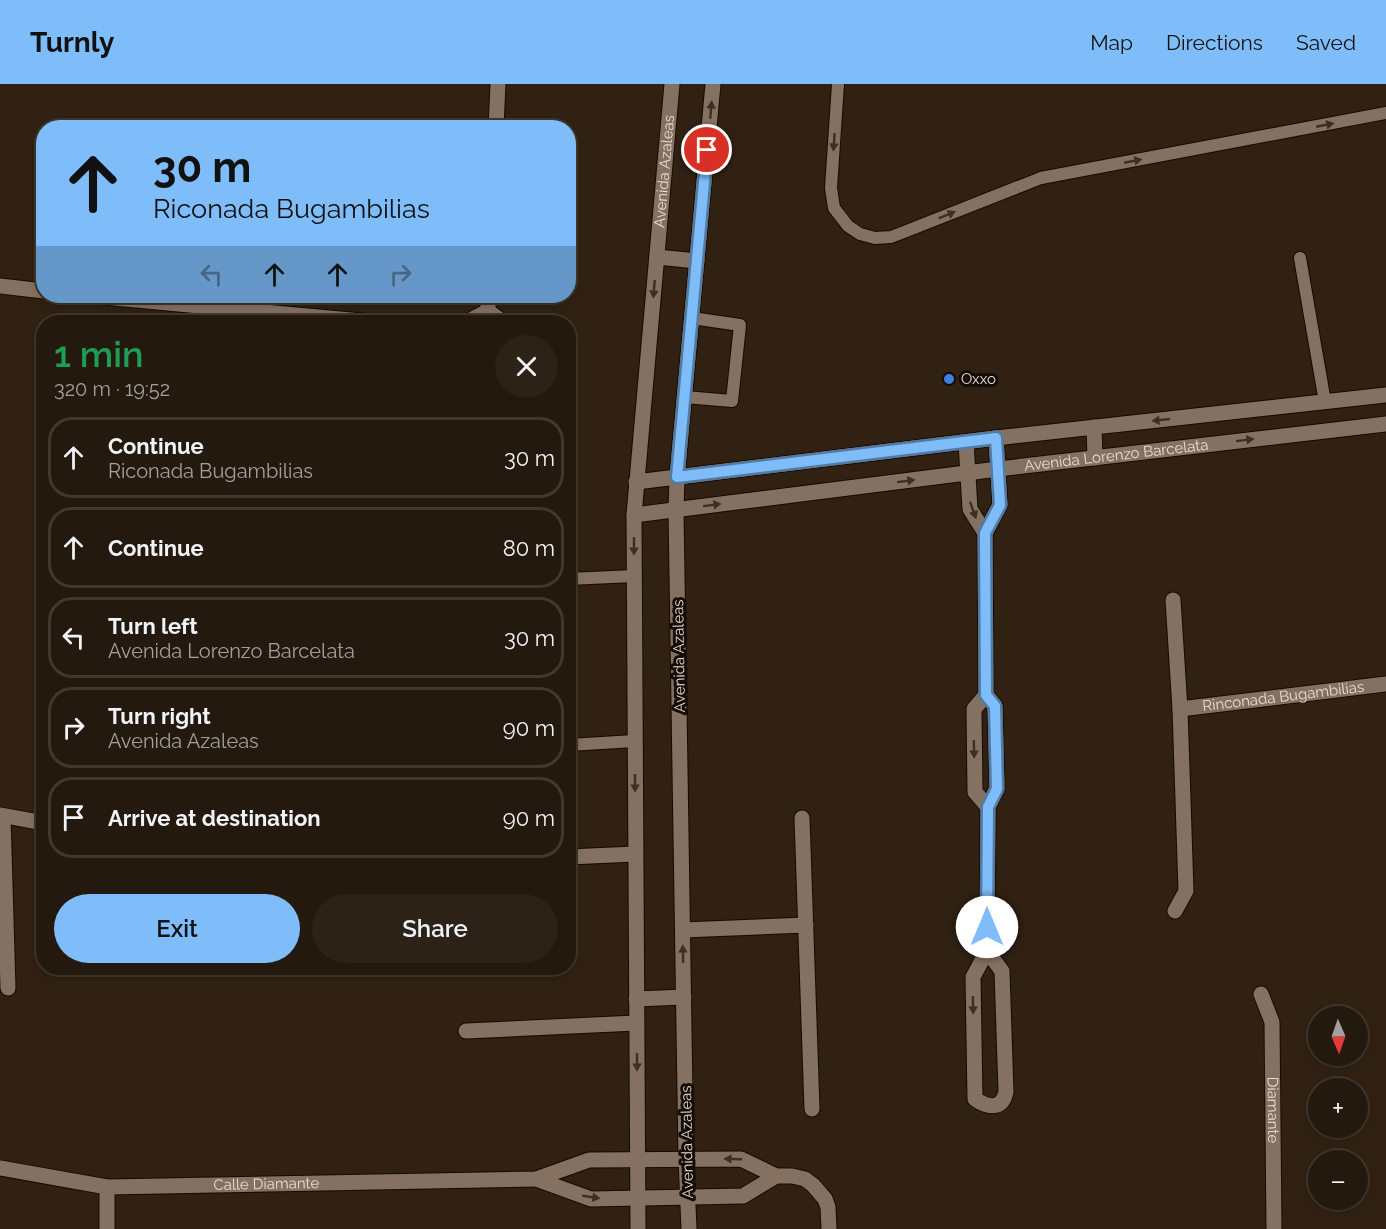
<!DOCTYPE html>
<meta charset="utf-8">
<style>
:root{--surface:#24190e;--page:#2c2217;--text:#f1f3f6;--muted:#a3a09e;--line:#41382e;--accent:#7fbdfa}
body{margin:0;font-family:Raleway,sans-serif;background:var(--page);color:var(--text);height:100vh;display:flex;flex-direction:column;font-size:22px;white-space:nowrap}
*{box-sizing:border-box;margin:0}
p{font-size:20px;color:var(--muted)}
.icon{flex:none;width:33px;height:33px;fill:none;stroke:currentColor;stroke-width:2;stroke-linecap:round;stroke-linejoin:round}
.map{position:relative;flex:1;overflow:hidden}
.details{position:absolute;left:36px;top:231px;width:540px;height:660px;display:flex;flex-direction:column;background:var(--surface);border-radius:24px;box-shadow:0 3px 9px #0003,0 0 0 2px var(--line)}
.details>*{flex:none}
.banner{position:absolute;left:36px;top:36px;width:540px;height:183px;border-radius:24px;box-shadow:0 3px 9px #0003,0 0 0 2px var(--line);background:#7fbdfa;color:#111;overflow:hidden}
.needle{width:39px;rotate:178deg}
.tools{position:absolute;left:1308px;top:922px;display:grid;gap:12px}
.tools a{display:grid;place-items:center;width:60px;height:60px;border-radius:50%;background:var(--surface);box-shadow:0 3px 9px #0003,0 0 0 2px var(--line);font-size:30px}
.pin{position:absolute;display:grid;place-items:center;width:51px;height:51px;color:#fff;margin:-26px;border:3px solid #fff;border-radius:50%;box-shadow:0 2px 6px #0007}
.me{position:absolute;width:66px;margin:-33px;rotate:0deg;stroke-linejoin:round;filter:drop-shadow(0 0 4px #0008)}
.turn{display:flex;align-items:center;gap:21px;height:126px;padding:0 18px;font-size:27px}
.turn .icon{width:78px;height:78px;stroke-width:2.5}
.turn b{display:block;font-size:42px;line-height:51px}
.lanes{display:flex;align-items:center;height:57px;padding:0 18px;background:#0003;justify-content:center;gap:30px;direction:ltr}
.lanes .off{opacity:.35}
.round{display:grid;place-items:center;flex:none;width:63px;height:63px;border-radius:32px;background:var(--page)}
.headline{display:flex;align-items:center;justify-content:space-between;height:102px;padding:0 18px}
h1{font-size:36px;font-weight:600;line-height:45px;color:#1e9e55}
.button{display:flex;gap:12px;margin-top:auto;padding:12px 18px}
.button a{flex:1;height:69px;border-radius:36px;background:var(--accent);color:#111;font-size:24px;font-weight:600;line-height:69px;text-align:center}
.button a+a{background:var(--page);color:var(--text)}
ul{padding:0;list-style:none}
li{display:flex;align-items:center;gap:18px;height:81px;margin:0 12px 9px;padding:0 6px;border:3px solid var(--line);border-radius:24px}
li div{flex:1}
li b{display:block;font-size:22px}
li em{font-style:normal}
header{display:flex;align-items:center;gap:36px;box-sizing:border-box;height:84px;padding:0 30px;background:var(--accent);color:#111}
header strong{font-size:28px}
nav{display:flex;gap:33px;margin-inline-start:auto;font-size:21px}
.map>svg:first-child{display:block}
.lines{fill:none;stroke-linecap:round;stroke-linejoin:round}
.lane-casing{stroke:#180a01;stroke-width:14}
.street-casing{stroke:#180a01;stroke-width:17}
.lane{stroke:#847161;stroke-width:12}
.street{stroke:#847161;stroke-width:15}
.oneway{fill:#3b2f26}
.route-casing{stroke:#537ba2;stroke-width:15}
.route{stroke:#7fbdfa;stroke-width:10}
.shop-dot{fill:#3f7fe0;stroke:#130c07;stroke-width:2}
.labels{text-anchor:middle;stroke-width:6;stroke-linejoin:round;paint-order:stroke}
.street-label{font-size:15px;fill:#e7dcd3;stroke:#130c07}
.poi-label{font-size:15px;fill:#e7dcd3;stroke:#130c07;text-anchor:start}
</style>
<header>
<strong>Turnly</strong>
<nav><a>Map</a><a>Directions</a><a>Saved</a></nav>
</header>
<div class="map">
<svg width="1386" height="1145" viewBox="0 0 1386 1145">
<rect width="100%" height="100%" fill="#302113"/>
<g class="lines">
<defs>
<g id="lane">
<polyline points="838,0 831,104 834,124 848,142 860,150 875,154 891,153 904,148 1041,94 1386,29"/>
<polyline points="1300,174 1325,318"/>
<polyline points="685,313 732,317 740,241 692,234"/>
<polyline points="568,495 634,492"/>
<polyline points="568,661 635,657"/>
</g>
<g id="street">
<polyline points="496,44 498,0"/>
<polyline points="657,173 697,177"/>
<polyline points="0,202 44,207"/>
<polyline points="93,212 372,238"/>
<polyline points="488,227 488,212"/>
<polyline points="467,238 488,227 503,238"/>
<polyline points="1094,343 1095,374"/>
<polyline points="966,358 970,425 985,449"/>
<polyline points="636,398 996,354 1386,311"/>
<path id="s1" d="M634,431L998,385L1386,340"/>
<polyline points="1173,516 1180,625 1186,807 1175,827"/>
<polyline points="986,611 974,625 975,708 988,723"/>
<path id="s2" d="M1180,625L1386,600"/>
<polyline points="0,731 44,739"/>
<polyline points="3,732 8,904"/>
<polyline points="802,734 812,1025"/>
<polyline points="568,773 635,770"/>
<polyline points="683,846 806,841"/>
<path d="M987,867L1002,887L1006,1008C1002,1026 988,1024 975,1015L973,893L987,867L988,723L997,704L995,622L986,611L985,449L1000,421L996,354"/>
<path id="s3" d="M1261,910L1272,938L1274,1145"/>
<polyline points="636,915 684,913"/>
<polyline points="466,947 636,939"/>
<path id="s4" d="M0,1084L107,1103L536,1095L589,1076L741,1075L776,1092H792L805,1095L813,1101L825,1115L828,1123L829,1145"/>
<polyline points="536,1095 591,1115 743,1112 776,1092"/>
<polyline points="107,1103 107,1145"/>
<path id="s5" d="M638,1145L634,431L672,0"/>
<polyline points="689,1145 686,1075 676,426 677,393 713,0"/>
</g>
</defs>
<use href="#lane" class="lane-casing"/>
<use href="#street" class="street-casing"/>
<use href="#lane" class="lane"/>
<use href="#street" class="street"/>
</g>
<defs><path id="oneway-solid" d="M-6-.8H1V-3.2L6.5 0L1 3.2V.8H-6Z" transform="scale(1.5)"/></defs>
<g class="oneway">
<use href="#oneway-solid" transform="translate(711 26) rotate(-85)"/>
<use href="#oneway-solid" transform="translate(1325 41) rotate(-11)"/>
<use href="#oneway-solid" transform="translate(834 58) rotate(94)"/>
<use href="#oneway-solid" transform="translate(1133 77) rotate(-11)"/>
<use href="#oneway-solid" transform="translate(947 131) rotate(-22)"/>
<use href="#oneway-solid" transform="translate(654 205) rotate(95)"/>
<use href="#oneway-solid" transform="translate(1161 336) rotate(174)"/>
<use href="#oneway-solid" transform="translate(1245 356) rotate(-7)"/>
<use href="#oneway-solid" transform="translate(906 397) rotate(-7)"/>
<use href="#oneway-solid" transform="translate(712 421) rotate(-7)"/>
<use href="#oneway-solid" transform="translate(973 426) rotate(70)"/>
<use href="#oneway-solid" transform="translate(634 462) rotate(90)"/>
<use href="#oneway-solid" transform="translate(974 665) rotate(89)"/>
<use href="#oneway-solid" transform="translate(635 699) rotate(90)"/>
<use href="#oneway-solid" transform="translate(683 870) rotate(-91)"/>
<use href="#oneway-solid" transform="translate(973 921) rotate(89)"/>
<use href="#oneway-solid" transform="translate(637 978) rotate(90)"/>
<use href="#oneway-solid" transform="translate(733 1075) rotate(-178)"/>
<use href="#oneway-solid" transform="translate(591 1113) rotate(9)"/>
</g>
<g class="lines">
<defs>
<polyline id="route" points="707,66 677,393 996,354 1000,421 985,449 986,611 995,622 997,705 988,723 987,843"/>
</defs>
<use href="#route" class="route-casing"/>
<use href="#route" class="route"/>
</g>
<circle class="shop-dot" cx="949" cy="295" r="6"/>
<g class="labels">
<g class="street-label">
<text dy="5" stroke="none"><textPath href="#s5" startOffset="1059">Avenida Azaleas</textPath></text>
<text dy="5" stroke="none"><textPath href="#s1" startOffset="486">Avenida Lorenzo Barcelata</textPath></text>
<text transform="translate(679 572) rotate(-91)" y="5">Avenida Azaleas</text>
<text dy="5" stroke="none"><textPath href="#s2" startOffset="104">Rinconada Bugambilias</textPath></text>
<text dy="5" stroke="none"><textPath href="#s3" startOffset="118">Diamante</textPath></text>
<text transform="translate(687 1058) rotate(-91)" y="5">Avenida Azaleas</text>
<text dy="5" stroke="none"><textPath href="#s4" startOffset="268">Calle Diamante</textPath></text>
</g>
<g class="poi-label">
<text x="961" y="300">Oxxo</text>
</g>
</g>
</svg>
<div class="tools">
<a><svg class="needle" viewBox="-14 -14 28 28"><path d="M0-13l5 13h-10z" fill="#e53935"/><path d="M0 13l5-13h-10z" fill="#a3a09e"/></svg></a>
<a>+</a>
<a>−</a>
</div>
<div class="pin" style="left:707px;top:66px;background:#d93025"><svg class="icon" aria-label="arrive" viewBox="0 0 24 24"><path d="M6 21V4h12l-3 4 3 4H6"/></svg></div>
<svg class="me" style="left:987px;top:843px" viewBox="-20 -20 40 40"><circle r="19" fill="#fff"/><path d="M0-13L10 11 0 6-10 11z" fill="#7fbdfa"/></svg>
<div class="banner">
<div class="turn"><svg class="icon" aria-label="ahead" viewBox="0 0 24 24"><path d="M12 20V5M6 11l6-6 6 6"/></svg><div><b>30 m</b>Riconada Bugambilias</div></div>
<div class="lanes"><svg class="icon off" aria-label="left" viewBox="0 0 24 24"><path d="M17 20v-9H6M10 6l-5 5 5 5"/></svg><svg class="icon" aria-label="ahead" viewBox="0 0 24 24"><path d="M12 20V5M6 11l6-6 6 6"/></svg><svg class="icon" aria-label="ahead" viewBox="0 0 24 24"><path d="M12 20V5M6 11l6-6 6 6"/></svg><svg class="icon off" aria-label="right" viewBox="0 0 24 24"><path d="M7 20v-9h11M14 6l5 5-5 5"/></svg></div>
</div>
<section class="details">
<div class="headline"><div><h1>1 min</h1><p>320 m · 19:52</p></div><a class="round"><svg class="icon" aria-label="close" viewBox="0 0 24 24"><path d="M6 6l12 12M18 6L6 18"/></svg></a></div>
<ul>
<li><svg class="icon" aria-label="ahead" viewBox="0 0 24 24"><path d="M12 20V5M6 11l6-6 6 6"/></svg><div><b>Continue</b><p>Riconada Bugambilias</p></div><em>30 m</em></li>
<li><svg class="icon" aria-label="ahead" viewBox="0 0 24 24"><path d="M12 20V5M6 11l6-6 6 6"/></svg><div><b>Continue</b></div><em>80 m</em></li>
<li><svg class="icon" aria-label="left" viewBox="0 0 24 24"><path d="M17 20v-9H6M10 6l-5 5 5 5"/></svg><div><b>Turn left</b><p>Avenida Lorenzo Barcelata</p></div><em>30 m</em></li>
<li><svg class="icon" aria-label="right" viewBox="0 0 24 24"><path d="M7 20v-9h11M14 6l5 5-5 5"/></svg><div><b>Turn right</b><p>Avenida Azaleas</p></div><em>90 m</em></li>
<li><svg class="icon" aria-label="arrive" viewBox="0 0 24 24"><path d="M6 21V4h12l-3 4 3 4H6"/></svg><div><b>Arrive at destination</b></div><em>90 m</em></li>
</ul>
<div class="button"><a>Exit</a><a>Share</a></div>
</section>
</div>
